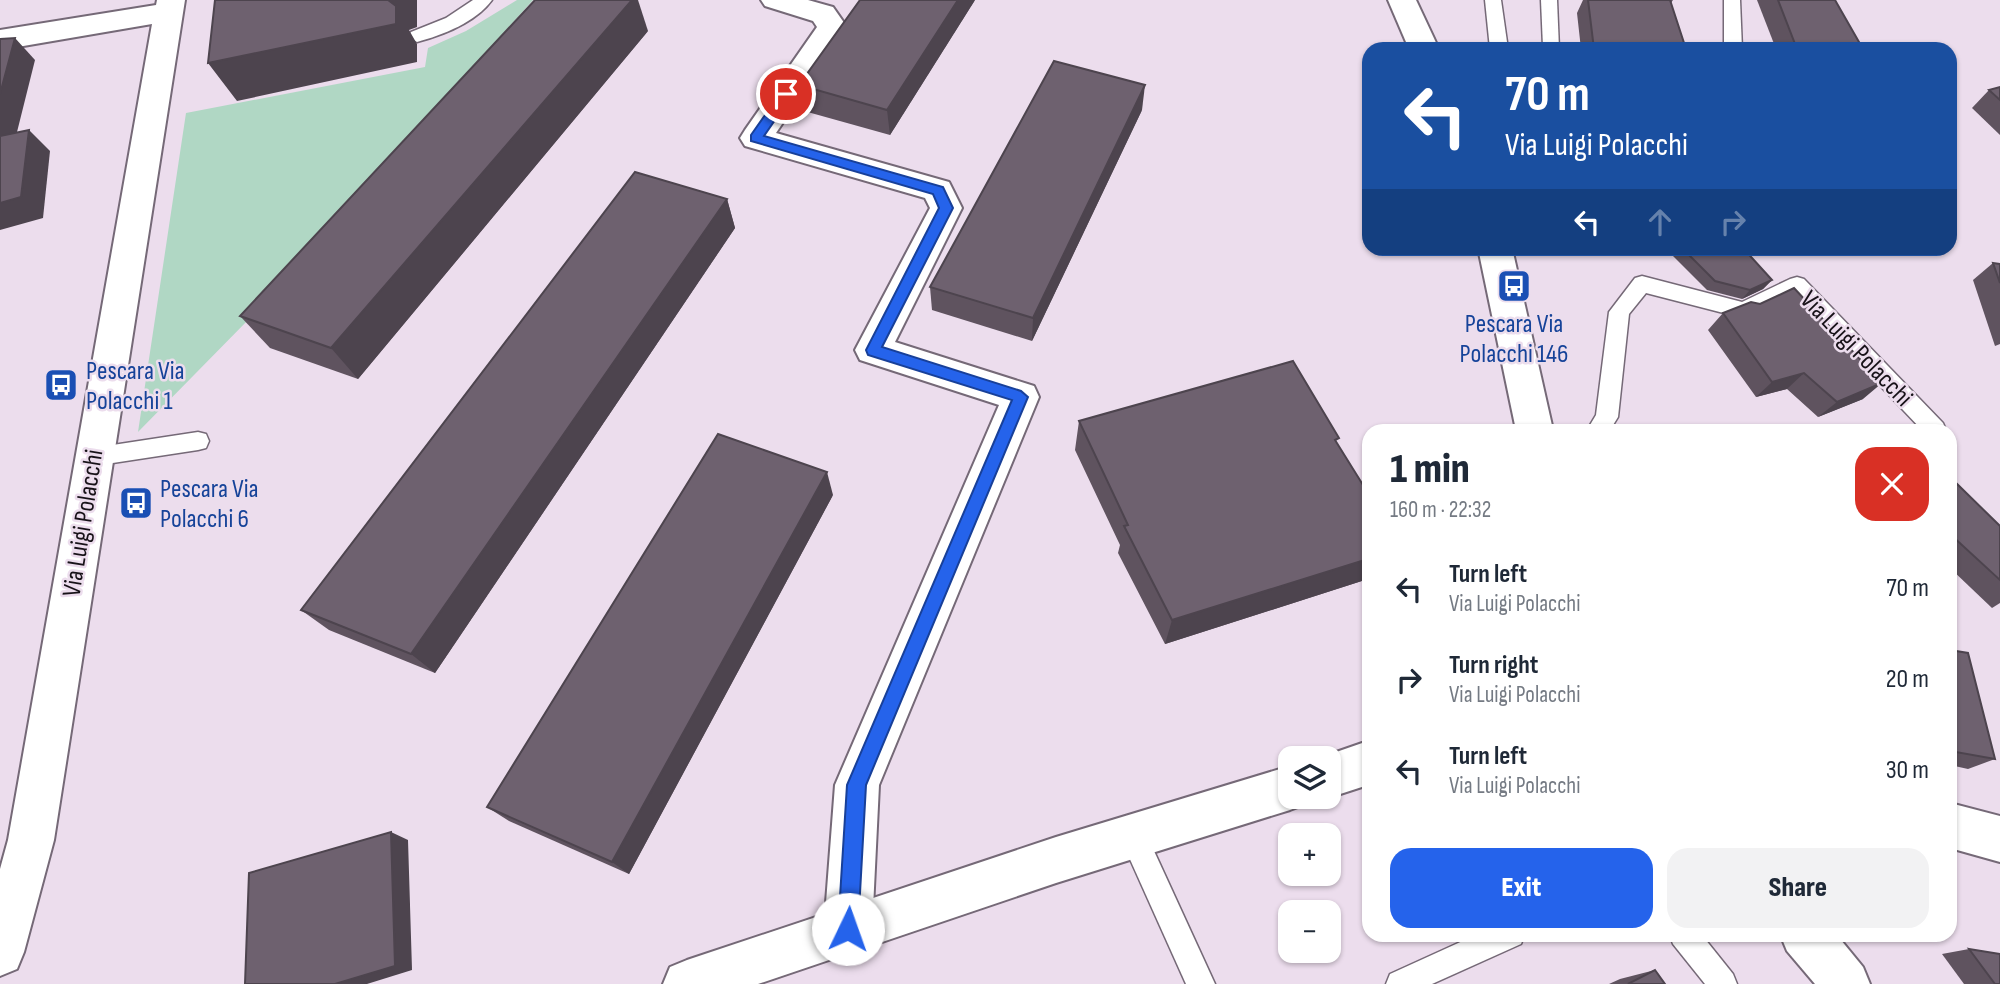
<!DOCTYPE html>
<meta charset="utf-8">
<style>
:root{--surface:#fff;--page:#f2f2f3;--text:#1f2937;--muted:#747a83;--accent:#2563eb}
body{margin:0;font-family:"Sofia Sans Condensed",sans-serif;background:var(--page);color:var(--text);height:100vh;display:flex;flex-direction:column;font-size:26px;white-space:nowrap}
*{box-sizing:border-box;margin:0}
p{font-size:23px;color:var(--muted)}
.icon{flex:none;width:38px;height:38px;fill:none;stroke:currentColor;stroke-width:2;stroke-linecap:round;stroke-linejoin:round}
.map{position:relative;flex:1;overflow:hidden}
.sheet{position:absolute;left:1362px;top:424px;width:595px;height:518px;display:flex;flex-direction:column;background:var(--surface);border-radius:21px;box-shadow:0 2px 5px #0004}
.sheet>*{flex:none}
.guide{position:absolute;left:1362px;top:42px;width:595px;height:214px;border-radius:21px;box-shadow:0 2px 5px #0004;background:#1a4fa0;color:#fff;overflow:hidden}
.tools{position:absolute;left:1278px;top:746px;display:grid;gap:14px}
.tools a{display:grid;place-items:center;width:63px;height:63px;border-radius:14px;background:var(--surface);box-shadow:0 2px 5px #0004;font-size:35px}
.pin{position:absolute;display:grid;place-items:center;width:60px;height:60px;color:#fff;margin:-30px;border:4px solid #fff;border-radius:50%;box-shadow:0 2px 7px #0007}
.me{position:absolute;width:77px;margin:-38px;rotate:3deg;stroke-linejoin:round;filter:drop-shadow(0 0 5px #0008)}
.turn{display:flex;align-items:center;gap:24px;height:147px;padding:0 28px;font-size:32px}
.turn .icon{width:91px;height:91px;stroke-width:2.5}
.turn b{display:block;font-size:49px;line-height:60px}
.lanes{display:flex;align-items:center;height:66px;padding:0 28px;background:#0003;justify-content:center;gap:35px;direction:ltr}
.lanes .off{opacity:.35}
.round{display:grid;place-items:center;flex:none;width:74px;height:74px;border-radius:21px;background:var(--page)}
.overview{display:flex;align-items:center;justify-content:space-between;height:119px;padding:0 28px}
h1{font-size:42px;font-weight:800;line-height:52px}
.primary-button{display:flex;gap:14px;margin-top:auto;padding:14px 28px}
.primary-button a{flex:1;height:80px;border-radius:21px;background:var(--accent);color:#fff;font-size:28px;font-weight:800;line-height:80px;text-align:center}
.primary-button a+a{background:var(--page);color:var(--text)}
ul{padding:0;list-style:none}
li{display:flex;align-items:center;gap:21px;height:91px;padding:0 28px}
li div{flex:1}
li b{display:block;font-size:26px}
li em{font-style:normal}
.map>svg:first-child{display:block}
.green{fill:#b0d7c4}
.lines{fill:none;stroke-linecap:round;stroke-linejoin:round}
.lane-casing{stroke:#756977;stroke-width:3}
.street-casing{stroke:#756977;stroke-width:4}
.secondary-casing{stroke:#756977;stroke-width:4}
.lane{fill:#fff;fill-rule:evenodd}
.street{fill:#fff;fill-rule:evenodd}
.secondary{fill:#fff;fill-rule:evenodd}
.wall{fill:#5f535f}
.shaded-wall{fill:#4d444e}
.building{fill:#6e616f;stroke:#4d444e;stroke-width:2}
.route{fill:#2563eb;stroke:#184099;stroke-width:2}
.labels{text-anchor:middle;stroke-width:5;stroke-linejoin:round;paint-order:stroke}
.transit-label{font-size:26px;fill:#164399;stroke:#ecdded;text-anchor:start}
.street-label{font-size:26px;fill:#171218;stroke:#ecdded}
</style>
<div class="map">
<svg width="2000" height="984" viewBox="0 0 2000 984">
<rect width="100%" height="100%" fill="#ecdded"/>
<polygon class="green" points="517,0 533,0 251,317 138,432 186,113 425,67 428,48 466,31"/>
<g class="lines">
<defs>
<g id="lane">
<path d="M473,0H492C476,22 443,35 417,42L408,36L411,32L446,18Z"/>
<polygon points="1485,0 1501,0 1508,49 1490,49"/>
<polygon points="1541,0 1557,0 1559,49 1543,47"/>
<polygon points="1724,0 1740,0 1742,49 1724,49"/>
<polygon points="1642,276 1742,302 1790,279 1797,277 1804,279 1943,423 1946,430 1922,430 1794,295 1743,318 1646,293 1629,314 1618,417 1610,430 1587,430 1596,415 1609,312 1635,278"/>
<polygon points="198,432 206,434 209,441 206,448 198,450 93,466 85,464 82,457 85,450 93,448"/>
<polygon points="1133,824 1143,827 1215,984 1186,984 1120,837 1123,827"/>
<polygon points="1478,934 1525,934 1521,944 1432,984 1386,984 1390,974"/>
<polygon points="1669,934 1701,934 1733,974 1737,984 1705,984 1673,944"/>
</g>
<g id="street">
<polygon points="157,0 185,0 54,840 24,952 17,969 0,976 0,869 8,840 152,24 0,50 0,30 156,5"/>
<polygon points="761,0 808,0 833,7 847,27 776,133 949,182 962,208 895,342 1034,386 1039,397 879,785 872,929 865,946 848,953 831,946 824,929 835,785 999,405 860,360 855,350 930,208 925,198 745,146 740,138 745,130 817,27 813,21 765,6"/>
<polygon points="1388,0 1416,0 1439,49 1409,49"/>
<polygon points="1478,248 1512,248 1553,430 1516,430"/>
</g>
<g id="secondary">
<polygon points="1368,741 1368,785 1328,798 1324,796 1328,796 1328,758 1319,758"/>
<polygon points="1290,766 1290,796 1309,796 1306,804 1290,810 1056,883 758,984 663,984 670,967 687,960 1056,837"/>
<polygon points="1950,803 2000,816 2000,862 1950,848"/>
<polygon points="1780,934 1836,934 1863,967 1870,984 1815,984 1787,951"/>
</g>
</defs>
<use href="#lane" class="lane-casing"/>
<use href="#street" class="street-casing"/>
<use href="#secondary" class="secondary-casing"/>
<use href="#lane" class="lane"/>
<use href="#street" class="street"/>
<use href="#secondary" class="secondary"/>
</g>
<g class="wall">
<polygon points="975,0 890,135 804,111 799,85"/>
<polygon points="1583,0 1673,0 1671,3 1686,49 1581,49 1577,13"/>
<polygon points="1757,0 1835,0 1863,49 1776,49"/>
<polygon points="648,31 358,379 270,348 240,316"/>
<polygon points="2000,87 2000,135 1972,108 1989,90"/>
<polygon points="1142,110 1032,341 932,310 930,287"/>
<polygon points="727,199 735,228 435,673 329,630 301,610"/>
<polygon points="1665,248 1743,248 1772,280 1763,289 1742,299 1707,290"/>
<polygon points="1993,263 2000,264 2000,344 1995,346 1973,280"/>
<polygon points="1723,313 1863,399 1818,417 1787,389 1756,397 1708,330"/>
<polygon points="1079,421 1337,443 1368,493 1368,579 1165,644 1118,553 1120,545 1075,450"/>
<polygon points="1950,477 2000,526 2000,603 1992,608 1950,568"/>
<polygon points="833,495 629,874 509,821 487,807"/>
<polygon points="1950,650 1995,759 1968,769 1950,765"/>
<polygon points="1969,949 2000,984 1964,984 1942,954"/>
<polygon points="1655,970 1665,984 1609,984 1620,979"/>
</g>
<g class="shaded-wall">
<polygon points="385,0 417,0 417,27 409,30 417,44 417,62 237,101 208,63"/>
<polygon points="632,0 638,0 648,31 358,379 331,348"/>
<polygon points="958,0 975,0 890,135 887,110"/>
<polygon points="15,38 35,60 10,160 0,151 0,94"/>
<polygon points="1145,85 1142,110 1032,341 1033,318"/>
<polygon points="29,130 50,151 43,218 0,230 0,203"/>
<polygon points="727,199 735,228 435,673 411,654"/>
<polygon points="1772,280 1763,289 1742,299 1750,290"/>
<polygon points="1804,373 1787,389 1756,397 1772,382"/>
<polygon points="1882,383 1863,399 1818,417 1837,402"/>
<polygon points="827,472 833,495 629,874 612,862"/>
<polygon points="1368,559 1368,579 1165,644 1172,620"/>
<polygon points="391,832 408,840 412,970 367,984 335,984"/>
</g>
<g class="building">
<polygon points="215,0 388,0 396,6 396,24 208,63"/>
<polygon points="535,0 632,0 331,348 240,316"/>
<polygon points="860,0 958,0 887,110 799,85"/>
<polygon points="1588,0 1670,0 1686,49 1594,49"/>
<polygon points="1778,0 1835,0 1863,49 1797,49"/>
<polygon points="15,38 0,94 0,39"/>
<polygon points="1054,61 1145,85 1033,318 930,287"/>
<polygon points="2000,87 2000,100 1989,90"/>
<polygon points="29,130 21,197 0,203 0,136"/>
<polygon points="635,172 727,199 411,654 301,610"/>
<polygon points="1682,248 1743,248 1772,280 1750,290 1715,281"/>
<polygon points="1993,263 2000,264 2000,283"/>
<polygon points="1794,288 1882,383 1837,402 1804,373 1772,382 1723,313 1751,302 1760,304"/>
<polygon points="1293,361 1339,438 1335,440 1368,493 1368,559 1172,620 1124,526 1128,525 1079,421"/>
<polygon points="718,434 827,472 612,862 487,807"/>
<polygon points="1950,477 2000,526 2000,580 1950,534"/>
<polygon points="1950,650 1968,653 1995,759 1950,751"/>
<polygon points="391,832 395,966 335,984 245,984 249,873"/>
<polygon points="1969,949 2000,954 2000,984 1995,984"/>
<polygon points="1655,970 1665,984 1628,984"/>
</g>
<polygon class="route" points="786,89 793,94 764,136 943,187 953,208 882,347 1021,391 1028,397 866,785 858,929 855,935 848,938 841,935 838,929 847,785 1012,400 868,355 866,350 939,208 933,194 751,141 751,135 782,91"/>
<defs>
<symbol id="bus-square" viewBox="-11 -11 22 22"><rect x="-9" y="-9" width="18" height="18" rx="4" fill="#1a4fb4" stroke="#ecdded"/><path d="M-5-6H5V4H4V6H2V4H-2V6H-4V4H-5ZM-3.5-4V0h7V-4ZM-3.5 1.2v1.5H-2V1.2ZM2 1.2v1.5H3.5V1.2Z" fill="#fff"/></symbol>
</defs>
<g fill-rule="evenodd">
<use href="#bus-square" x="1495" y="267" width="38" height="38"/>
<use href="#bus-square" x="42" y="366" width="38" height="38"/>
<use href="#bus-square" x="117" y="484" width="38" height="38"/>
</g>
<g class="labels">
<g class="transit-label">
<text x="1514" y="332" text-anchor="middle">Pescara Via<tspan x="1514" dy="30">Polacchi 146</tspan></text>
<text x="86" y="379">Pescara Via<tspan x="86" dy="30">Polacchi 1</tspan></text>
<text x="160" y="497">Pescara Via<tspan x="160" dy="30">Polacchi 6</tspan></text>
</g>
<g class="street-label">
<text transform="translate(1857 348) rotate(46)" y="9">Via Luigi Polacchi</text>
<text transform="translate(82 523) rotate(-81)" y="9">Via Luigi Polacchi</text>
</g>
</g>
</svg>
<div class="tools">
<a><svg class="icon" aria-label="layers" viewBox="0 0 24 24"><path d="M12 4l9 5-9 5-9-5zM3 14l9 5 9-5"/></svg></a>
<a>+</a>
<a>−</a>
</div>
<div class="pin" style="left:786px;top:94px;background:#d93025"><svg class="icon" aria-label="arrive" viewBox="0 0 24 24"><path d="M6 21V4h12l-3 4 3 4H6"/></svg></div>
<svg class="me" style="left:848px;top:929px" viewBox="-20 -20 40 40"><circle r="19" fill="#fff"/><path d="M0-13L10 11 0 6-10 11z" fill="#2563eb"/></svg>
<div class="guide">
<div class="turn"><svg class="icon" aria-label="left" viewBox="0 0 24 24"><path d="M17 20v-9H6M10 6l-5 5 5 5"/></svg><div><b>70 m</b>Via Luigi Polacchi</div></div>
<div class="lanes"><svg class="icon" aria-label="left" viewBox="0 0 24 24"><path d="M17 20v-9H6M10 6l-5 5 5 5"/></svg><svg class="icon off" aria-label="ahead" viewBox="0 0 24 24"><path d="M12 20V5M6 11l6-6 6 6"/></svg><svg class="icon off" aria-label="right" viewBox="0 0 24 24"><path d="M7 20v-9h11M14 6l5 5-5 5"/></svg></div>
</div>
<section class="sheet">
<div class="overview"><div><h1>1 min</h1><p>160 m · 22:32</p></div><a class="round" style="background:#d93025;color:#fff"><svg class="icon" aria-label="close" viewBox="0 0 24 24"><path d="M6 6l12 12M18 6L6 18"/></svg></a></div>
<ul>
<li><svg class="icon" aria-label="left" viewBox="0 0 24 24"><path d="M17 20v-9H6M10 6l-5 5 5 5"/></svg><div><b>Turn left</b><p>Via Luigi Polacchi</p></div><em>70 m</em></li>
<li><svg class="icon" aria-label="right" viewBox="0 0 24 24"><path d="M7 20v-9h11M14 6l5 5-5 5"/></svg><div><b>Turn right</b><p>Via Luigi Polacchi</p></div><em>20 m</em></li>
<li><svg class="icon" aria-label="left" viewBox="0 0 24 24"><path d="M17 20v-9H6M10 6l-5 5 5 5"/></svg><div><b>Turn left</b><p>Via Luigi Polacchi</p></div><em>30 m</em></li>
</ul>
<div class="primary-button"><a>Exit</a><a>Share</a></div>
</section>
</div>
